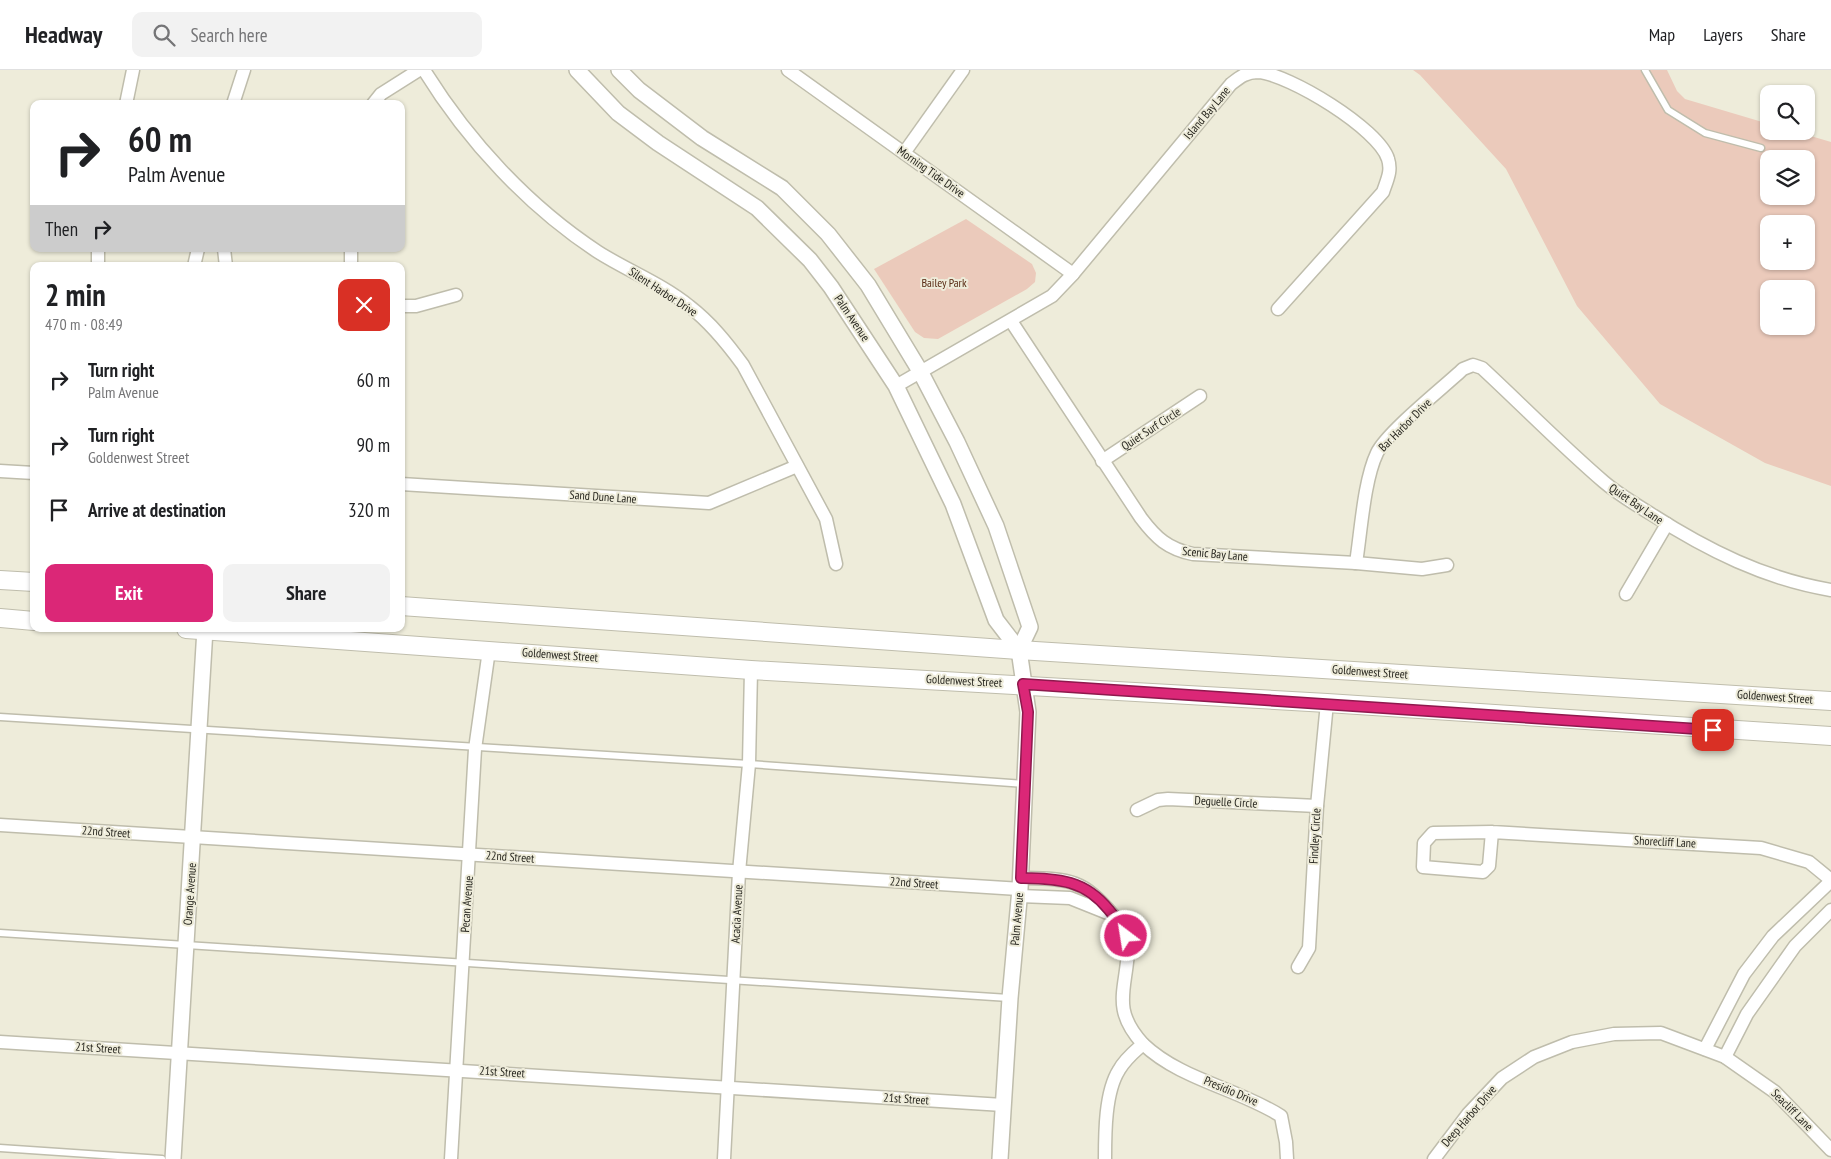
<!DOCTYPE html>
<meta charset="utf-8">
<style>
:root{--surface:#fff;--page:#f2f2f2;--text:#202124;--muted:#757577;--line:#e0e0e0;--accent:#db2777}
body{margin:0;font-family:"PT Sans Narrow",sans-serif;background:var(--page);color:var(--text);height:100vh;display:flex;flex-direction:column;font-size:19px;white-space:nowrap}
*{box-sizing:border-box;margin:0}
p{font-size:16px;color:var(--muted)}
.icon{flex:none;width:28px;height:28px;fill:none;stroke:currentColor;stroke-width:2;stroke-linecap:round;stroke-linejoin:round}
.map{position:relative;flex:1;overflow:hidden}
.details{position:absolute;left:30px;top:192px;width:375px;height:370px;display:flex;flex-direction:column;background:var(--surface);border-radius:10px;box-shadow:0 1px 4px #0004}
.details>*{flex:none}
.hud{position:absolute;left:30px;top:30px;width:375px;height:152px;border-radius:10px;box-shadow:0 1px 4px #0004;background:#fff;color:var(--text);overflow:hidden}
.tools{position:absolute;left:1760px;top:15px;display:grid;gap:10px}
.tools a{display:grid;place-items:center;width:55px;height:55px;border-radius:10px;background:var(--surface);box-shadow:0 1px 4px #0004;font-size:25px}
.pin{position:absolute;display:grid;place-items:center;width:42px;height:42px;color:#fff;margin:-21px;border-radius:10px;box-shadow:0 2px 8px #0006}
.me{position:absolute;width:55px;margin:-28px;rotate:329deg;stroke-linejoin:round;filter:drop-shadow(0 0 4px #0008)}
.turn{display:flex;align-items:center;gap:18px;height:105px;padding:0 15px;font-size:22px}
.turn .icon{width:65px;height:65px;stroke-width:2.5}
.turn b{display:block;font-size:35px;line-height:42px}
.then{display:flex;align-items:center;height:48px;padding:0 15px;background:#0003;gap:10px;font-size:19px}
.round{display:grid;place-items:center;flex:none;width:52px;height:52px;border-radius:10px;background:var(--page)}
.overview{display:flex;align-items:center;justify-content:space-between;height:85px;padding:0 15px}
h1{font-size:30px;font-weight:600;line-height:38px}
.action{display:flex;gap:10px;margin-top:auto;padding:10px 15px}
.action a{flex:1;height:58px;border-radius:10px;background:var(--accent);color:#fff;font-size:20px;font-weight:600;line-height:58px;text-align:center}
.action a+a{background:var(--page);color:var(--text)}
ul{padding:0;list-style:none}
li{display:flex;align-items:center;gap:15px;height:65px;padding:0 15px}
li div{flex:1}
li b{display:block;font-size:19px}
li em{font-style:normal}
header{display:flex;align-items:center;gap:30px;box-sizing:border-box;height:70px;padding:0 25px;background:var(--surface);border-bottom:1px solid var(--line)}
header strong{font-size:24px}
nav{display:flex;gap:28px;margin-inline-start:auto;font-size:18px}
.search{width:350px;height:45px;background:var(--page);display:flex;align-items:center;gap:12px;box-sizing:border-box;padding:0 18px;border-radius:10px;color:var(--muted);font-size:19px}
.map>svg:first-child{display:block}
.green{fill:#ebcabb;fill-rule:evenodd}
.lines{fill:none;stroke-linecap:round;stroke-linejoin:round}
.service-casing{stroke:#bfbdac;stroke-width:9}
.minor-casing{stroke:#bfbdac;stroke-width:15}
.tertiary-casing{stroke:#bfbdac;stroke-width:18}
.secondary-casing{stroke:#bfbdac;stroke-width:20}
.service{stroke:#fff;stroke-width:6}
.minor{stroke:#fff;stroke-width:12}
.tertiary{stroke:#fff;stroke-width:15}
.secondary{stroke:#fff;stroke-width:18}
.route-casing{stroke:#8e194d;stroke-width:12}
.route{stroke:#db2777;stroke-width:9}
.labels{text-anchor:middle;stroke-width:4;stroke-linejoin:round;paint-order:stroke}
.street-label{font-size:12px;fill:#27261f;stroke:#eeecda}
.park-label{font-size:12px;fill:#592b14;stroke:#eeecda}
</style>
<header>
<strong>Headway</strong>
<div class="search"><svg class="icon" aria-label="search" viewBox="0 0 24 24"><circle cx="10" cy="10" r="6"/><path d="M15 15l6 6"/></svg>Search here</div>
<nav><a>Map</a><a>Layers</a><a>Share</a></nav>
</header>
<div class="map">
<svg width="1831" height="1089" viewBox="0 0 1831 1089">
<rect width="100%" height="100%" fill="#eeecda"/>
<g class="green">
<path d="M1413,0H1667L1677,21L1685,29L1769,54V61H1794L1831,72V416L1765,393L1660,334L1577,236L1506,99L1420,5ZM1769,89H1806V126H1769ZM1769,154H1806V191H1769ZM1769,219H1806V256H1769Z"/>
<polygon points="966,149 1032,194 1036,203 1035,212 1027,219 938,269 924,268 915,262 874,199"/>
</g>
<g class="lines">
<defs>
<g id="service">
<polyline points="1645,0 1668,40 1705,63 1761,78"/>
<polyline points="0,647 749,694 1024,714"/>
<polyline points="0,863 1009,928"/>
<polyline points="0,1078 162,1089"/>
</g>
<g id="minor">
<path d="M424,0C468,71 528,136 598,182C628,201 662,214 689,236C711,253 727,273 743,295L826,449L836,494"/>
<polyline points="788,0 1073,204"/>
<polyline points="126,34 133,0"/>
<polyline points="233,34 244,0"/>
<polyline points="373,34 381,24 419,0"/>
<polyline points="904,83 963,0"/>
<polyline points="224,179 226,196"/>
<polyline points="98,196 98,179"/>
<polyline points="194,196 198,179"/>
<polyline points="351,196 351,179"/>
<polyline points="401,236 416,236 456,225"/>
<path d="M1011,251L1141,448C1156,468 1168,479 1193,484L1356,493L1422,499L1447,495"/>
<path d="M896,316L1052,226L1073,204L1231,14C1240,7 1246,2 1258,2C1289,4 1379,59 1388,89C1392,101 1387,110 1383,122L1278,239"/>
<polyline points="1102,391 1200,326"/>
<polyline points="0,401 34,403"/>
<polyline points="401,414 709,433 797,396"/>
<path d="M1356,493C1361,461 1364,410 1377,383C1387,362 1444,317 1463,299L1473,295L1482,298C1523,336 1562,376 1604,412C1618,424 1635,434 1651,444C1707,480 1765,509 1831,520"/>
<polyline points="1626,524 1667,454"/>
<polyline points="1137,740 1158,730 1168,729 1317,736"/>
<polyline points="0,755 1020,819"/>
<polyline points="1492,762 1489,796 1483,802 1423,797 1424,773 1433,763 1492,762 1761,778 1809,792 1831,810"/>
<path d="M1021,808C1069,809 1082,808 1114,846C1122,856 1128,868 1128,881C1126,920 1111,939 1143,974C1134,982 1125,989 1119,1000C1105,1022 1105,1063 1105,1089"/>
<polyline points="1020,826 1070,828 1110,844"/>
<polyline points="1298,897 1309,878 1317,736 1327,633"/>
<polyline points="0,972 1003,1035"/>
<path d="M1143,974C1181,1010 1237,1018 1281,1046L1286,1072L1287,1089"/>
<polyline points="1705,979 1744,904 1773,866 1831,811"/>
<polyline points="1725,987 1747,944 1795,876 1831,840"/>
<polyline points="451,1089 475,679 489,580"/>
<polyline points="724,1089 739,802 749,694 751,600"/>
<polyline points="1434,1089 1468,1044 1502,1008 1534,987 1572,972 1614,964 1661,963 1725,987 1775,1022 1831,1080"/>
</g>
<g id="tertiary">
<polyline points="577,0 618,43 658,73 757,138 810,190 831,217 896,316 953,434 996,550 1019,580 1028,642 1020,819 1010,928 1000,1089"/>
<polyline points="619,0 639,20 702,68 782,118 828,164 868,215 920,301 957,372 996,456 1030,557 1019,580"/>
<polyline points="173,1089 205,559"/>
</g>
<g id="secondary">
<polyline points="0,510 34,512"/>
<polyline points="401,536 1019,580 1831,631"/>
<polyline points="0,548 34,551"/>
<polyline points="186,559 751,600 1327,633 1831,666"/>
</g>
</defs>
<use href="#service" class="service-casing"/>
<use href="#minor" class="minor-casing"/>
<use href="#tertiary" class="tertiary-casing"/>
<use href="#secondary" class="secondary-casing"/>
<use href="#service" class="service"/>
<use href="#minor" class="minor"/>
<use href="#tertiary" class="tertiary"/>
<use href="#secondary" class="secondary"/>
</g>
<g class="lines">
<defs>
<path id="route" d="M1126,866C1122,856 1116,848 1109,840C1084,809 1058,809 1021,808L1028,642L1023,614L1713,660"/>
</defs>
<use href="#route" class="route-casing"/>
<use href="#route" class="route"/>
</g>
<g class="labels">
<g class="street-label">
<text transform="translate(1207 43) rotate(-50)" y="4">Island Bay Lane</text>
<text transform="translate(931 102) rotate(35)" y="4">Morning Tide Drive</text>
<text transform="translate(663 222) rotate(33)" y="4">Silent Harbor Drive</text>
<text transform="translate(852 248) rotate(56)" y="4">Palm Avenue</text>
<text transform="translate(1405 355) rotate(-45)" y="4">Bar Harbor Drive</text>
<text transform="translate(1151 359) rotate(-33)" y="4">Quiet Surf Circle</text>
<text transform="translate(603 427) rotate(4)" y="4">Sand Dune Lane</text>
<text transform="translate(1636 434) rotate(34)" y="4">Quiet Bay Lane</text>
<text transform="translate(1215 484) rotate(5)" y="4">Scenic Bay Lane</text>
<text transform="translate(560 585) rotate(4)" y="4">Goldenwest Street</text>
<text transform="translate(1370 602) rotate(4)" y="4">Goldenwest Street</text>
<text transform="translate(964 611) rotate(3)" y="4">Goldenwest Street</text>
<text transform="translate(1775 627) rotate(4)" y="4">Goldenwest Street</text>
<text transform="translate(1226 732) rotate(3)" y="4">Deguelle Circle</text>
<text transform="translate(106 762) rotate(4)" y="4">22nd Street</text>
<text transform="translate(1315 766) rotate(-87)" y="4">Findley Circle</text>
<text transform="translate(1665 772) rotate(3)" y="4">Shorecliff Lane</text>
<text transform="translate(510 787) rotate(4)" y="4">22nd Street</text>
<text transform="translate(914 813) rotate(4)" y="4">22nd Street</text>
<text transform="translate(190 824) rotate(-86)" y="4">Orange Avenue</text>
<text transform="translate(467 834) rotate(-86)" y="4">Pecan Avenue</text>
<text transform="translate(737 844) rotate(-87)" y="4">Acacia Avenue</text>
<text transform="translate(1017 849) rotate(-85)" y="4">Palm Avenue</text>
<text transform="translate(98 978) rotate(4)" y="4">21st Street</text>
<text transform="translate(502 1002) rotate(4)" y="4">21st Street</text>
<text transform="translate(1231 1021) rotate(23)" y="4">Presidio Drive</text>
<text transform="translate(906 1029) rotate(4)" y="4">21st Street</text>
<text transform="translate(1792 1040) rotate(45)" y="4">Seacliff Lane</text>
<text transform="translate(1469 1046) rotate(-49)" y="4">Deep Harbor Drive</text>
</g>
<g class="park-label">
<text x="944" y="217">Bailey Park</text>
</g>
</g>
</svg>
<div class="tools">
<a><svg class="icon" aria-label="search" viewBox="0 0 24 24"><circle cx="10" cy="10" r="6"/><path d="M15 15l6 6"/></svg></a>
<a><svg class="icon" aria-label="layers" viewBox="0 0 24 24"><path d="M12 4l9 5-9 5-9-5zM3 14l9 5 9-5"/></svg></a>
<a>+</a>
<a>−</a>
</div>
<div class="pin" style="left:1713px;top:660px;background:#d93025"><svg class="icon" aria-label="arrive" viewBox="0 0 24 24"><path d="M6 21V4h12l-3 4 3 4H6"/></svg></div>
<svg class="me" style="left:1126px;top:866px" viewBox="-20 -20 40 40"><circle r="17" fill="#db2777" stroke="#fff" stroke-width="3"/><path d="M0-11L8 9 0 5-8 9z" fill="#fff"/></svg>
<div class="hud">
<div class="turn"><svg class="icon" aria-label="right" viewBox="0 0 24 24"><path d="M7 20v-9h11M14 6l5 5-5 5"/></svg><div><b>60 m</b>Palm Avenue</div></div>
<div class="then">Then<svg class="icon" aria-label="right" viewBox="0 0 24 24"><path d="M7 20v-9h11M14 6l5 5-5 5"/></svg></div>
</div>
<section class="details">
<div class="overview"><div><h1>2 min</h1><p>470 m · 08:49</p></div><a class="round" style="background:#d93025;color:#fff"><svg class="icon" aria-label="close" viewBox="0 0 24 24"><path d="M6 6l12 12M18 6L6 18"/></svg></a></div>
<ul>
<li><svg class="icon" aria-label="right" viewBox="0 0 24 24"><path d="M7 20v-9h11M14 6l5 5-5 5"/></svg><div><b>Turn right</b><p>Palm Avenue</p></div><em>60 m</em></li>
<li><svg class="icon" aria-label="right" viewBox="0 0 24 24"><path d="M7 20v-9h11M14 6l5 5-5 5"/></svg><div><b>Turn right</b><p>Goldenwest Street</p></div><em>90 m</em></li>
<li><svg class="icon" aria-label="arrive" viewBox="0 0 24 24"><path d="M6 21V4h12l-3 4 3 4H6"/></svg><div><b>Arrive at destination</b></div><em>320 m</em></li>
</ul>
<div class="action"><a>Exit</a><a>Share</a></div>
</section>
</div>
